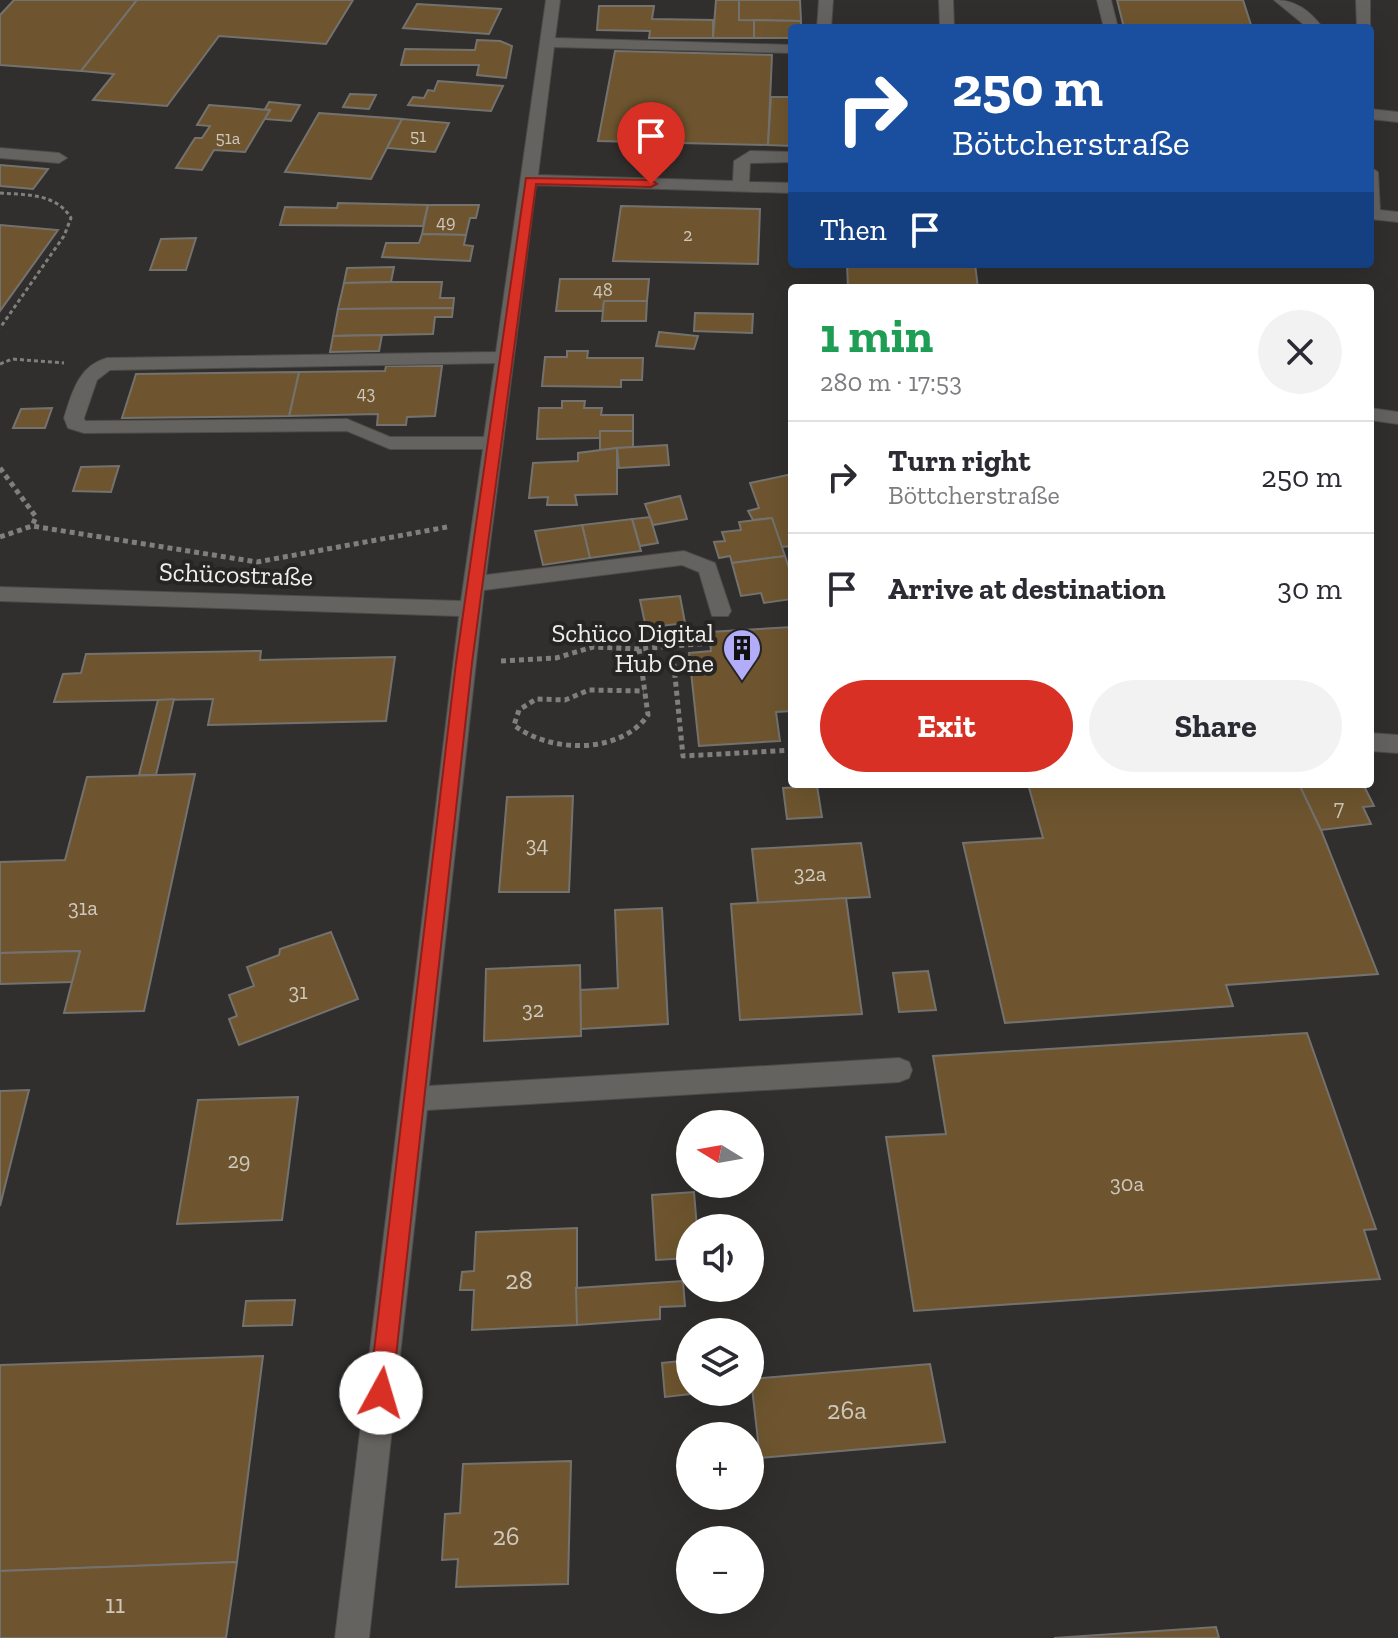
<!DOCTYPE html>
<meta charset="utf-8">
<style>
:root{--surface:#fff;--page:#f2f2f3;--text:#2b2b33;--muted:#7c7c81;--line:#e1e1e2;--accent:#d93025}
body{margin:0;font-family:"Zilla Slab",serif;background:var(--page);color:var(--text);height:100vh;display:flex;flex-direction:column;font-size:30px;white-space:nowrap}
*{box-sizing:border-box;margin:0}
p{font-size:26px;color:var(--muted)}
.icon{flex:none;width:44px;height:44px;fill:none;stroke:currentColor;stroke-width:2;stroke-linecap:round;stroke-linejoin:round}
.map{position:relative;flex:1;overflow:hidden}
.sheet{position:absolute;left:788px;top:284px;width:586px;height:504px;display:flex;flex-direction:column;background:var(--surface);border-radius:8px;box-shadow:0 8px 32px #0002}
.sheet>*{flex:none}
.banner{position:absolute;left:788px;top:24px;width:586px;height:244px;border-radius:8px;box-shadow:0 8px 32px #0002;background:#1a4fa0;color:#fff;overflow:hidden}
.needle{width:52px;rotate:281deg}
.fabs{position:absolute;left:676px;top:1110px;display:grid;gap:16px}
.fabs a{display:grid;place-items:center;width:88px;height:88px;border-radius:50%;background:var(--surface);box-shadow:0 8px 32px #0002;font-size:40px}
.pin{position:absolute;display:grid;place-items:center;width:68px;height:68px;color:#fff;margin:-82px -34px;border-radius:50% 50% 50% 0;rotate:-45deg;box-shadow:0 0 8px #0007}
.pin .icon{rotate:45deg}
.me{position:absolute;width:88px;margin:-44px;rotate:6deg;stroke-linejoin:round;filter:drop-shadow(0 0 6px #0008)}
.turn{display:flex;align-items:center;gap:28px;height:168px;padding:0 32px;font-size:36px}
.turn .icon{width:104px;height:104px;stroke-width:2.5}
.turn b{display:block;font-size:56px;line-height:68px}
.then{display:flex;align-items:center;height:76px;padding:0 32px;background:#0003;gap:16px;font-size:30px}
.round{display:grid;place-items:center;flex:none;width:84px;height:84px;border-radius:42px;background:var(--page)}
.headline{display:flex;align-items:center;justify-content:space-between;height:136px;padding:0 32px}
h1{font-size:48px;font-weight:700;line-height:60px;color:#1e9e55}
.cta{display:flex;gap:16px;margin-top:auto;padding:16px 32px}
.cta a{flex:1;height:92px;border-radius:48px;background:var(--accent);color:#fff;font-size:32px;font-weight:700;line-height:92px;text-align:center}
.cta a+a{background:var(--page);color:var(--text)}
ul{padding:0;list-style:none}
li{display:flex;align-items:center;gap:24px;height:112px;padding:0 32px;border-top:2px solid var(--line)}
li div{flex:1}
li b{display:block;font-size:30px}
li em{font-style:normal}
.map>svg:first-child{display:block}
.building{fill:#6e552f;stroke:#74726f;stroke-width:2}
.lines{fill:none;stroke-linecap:round;stroke-linejoin:round}
.minor-casing{stroke:#4c4b49;stroke-width:2}
.path-far1{stroke:#807f7d;stroke-width:3;stroke-dasharray:4 3;stroke-linecap:butt}
.path{stroke:#807f7d;stroke-width:5;stroke-dasharray:5 4;stroke-linecap:butt}
.minor{fill:#656360;fill-rule:evenodd}
.route{fill:#d93025;stroke:#8d1f18;stroke-width:2}
.labels{text-anchor:middle;stroke-width:8;stroke-linejoin:round;paint-order:stroke}
.far-number-label{font-size:18px;fill:#cfc8bd}
.number-label{font-size:22px;fill:#cfc8bd}
.street-label{font-size:26px;fill:#efeeec;stroke:#272523}
.poi-label{font-size:26px;fill:#efeeec;stroke:#272523;text-anchor:end}
.near-number-label{font-size:26px;fill:#cfc8bd}
</style>
<div class="map">
<svg width="1398" height="1638" viewBox="0 0 1398 1638">
<rect width="100%" height="100%" fill="#302f2d"/>
<g class="building">
<polygon points="14,0 137,0 81,71 0,65 0,15"/>
<polygon points="137,0 353,0 326,44 219,36 167,106 93,100 114,74 81,71"/>
<polygon points="716,0 739,0 739,20 754,20 754,38 713,38"/>
<polygon points="739,0 800,0 801,21 739,20"/>
<polygon points="1117,0 1243,0 1252,28 1124,28"/>
<polygon points="417,4 501,9 489,34 403,28"/>
<polygon points="599,6 654,6 652,19 713,20 713,38 649,38 650,31 597,30"/>
<polygon points="754,20 801,21 801,28 792,28 792,38 754,38"/>
<polygon points="477,40 500,41 512,46 506,78 477,75 479,65 401,65 405,49 475,50"/>
<polygon points="615,51 772,55 768,145 598,141"/>
<polygon points="438,81 503,86 491,111 408,105 413,97 424,98 428,90 434,91"/>
<polygon points="350,94 376,95 369,109 343,107"/>
<polygon points="771,97 792,97 792,146 768,145"/>
<polygon points="269,102 300,105 291,121 264,119 270,110 265,109"/>
<polygon points="209,105 270,110 245,152 214,150 202,170 176,168 195,138 202,138 210,126 197,125"/>
<polygon points="319,113 402,119 371,179 285,172"/>
<polygon points="402,119 449,123 435,152 387,148"/>
<polygon points="0,165 48,169 33,189 0,186"/>
<polygon points="338,203 428,205 423,226 280,225 285,207 337,208"/>
<polygon points="428,205 479,205 476,218 470,218 466,235 422,234"/>
<polygon points="621,206 760,209 758,264 613,261"/>
<polygon points="0,225 58,230 0,311"/>
<polygon points="422,234 466,235 464,245 473,246 470,261 382,257 386,243 419,243"/>
<polygon points="196,238 186,270 150,270 161,239"/>
<polygon points="847,264 975,264 978,288 848,288"/>
<polygon points="394,267 391,282 344,283 347,268"/>
<polygon points="560,279 649,279 647,301 604,301 603,311 556,311"/>
<polygon points="391,282 442,282 440,298 454,298 453,308 338,309 344,283"/>
<polygon points="604,301 647,301 646,321 602,321"/>
<polygon points="453,308 452,317 435,317 433,334 333,336 338,309"/>
<polygon points="695,313 753,314 752,333 694,331"/>
<polygon points="659,332 698,336 694,349 656,346"/>
<polygon points="382,335 379,351 330,352 333,336"/>
<polygon points="567,351 588,351 587,358 643,358 642,380 621,380 621,387 542,386 545,357 567,357"/>
<polygon points="386,366 442,366 435,416 407,417 406,425 377,425 378,414 289,416 299,372 385,371"/>
<polygon points="299,372 289,416 122,418 136,374"/>
<polygon points="562,401 585,401 584,408 602,408 601,415 633,415 633,431 600,431 600,438 537,439 539,408 562,408"/>
<polygon points="52,408 45,428 13,428 21,409"/>
<polygon points="600,431 633,431 633,447 600,450"/>
<polygon points="667,445 669,465 619,468 617,448"/>
<polygon points="617,448 617,494 575,495 577,505 547,505 548,497 529,498 533,463 578,461 578,453"/>
<polygon points="119,466 111,492 73,491 81,467"/>
<polygon points="792,474 792,546 781,547 772,518 753,520 748,511 759,508 750,483"/>
<polygon points="680,496 687,519 653,525 645,504"/>
<polygon points="650,517 658,543 640,546 632,519"/>
<polygon points="772,518 785,556 732,563 730,556 719,558 714,542 725,541 722,532 741,530 739,522"/>
<polygon points="632,519 641,551 590,558 582,525"/>
<polygon points="582,525 590,558 543,565 535,531"/>
<polygon points="785,556 792,577 792,599 764,603 761,593 741,596 732,563"/>
<polygon points="680,596 685,623 646,628 640,600"/>
<polygon points="792,627 792,711 776,712 780,741 699,746 689,653 711,651 709,632"/>
<polygon points="261,651 260,660 395,657 386,721 208,725 213,699 54,702 63,674 81,673 86,654"/>
<polygon points="174,699 156,775 139,775 158,700"/>
<polygon points="195,774 144,1011 64,1013 80,951 0,953 0,862 65,860 87,777"/>
<polygon points="1028,784 1299,784 1321,830 1378,974 1226,985 1233,1006 1005,1023 963,843 1043,838"/>
<polygon points="1299,784 1363,784 1374,806 1363,807 1371,824 1321,830"/>
<polygon points="817,786 822,817 787,819 783,788"/>
<polygon points="573,796 569,892 499,892 507,797"/>
<polygon points="861,843 870,897 758,903 752,849"/>
<polygon points="846,898 862,1014 740,1020 731,904"/>
<polygon points="662,908 668,1024 581,1029 580,990 618,988 615,910"/>
<polygon points="331,932 358,999 239,1045 229,1019 237,1016 229,995 254,986 247,967 279,955 280,949"/>
<polygon points="80,951 72,982 0,984 0,953"/>
<polygon points="580,965 581,1036 484,1041 486,969"/>
<polygon points="928,971 936,1010 899,1012 893,973"/>
<polygon points="1307,1033 1376,1229 1364,1230 1380,1279 914,1311 886,1137 946,1134 933,1056"/>
<polygon points="29,1090 0,1206 0,1091"/>
<polygon points="298,1097 282,1220 177,1224 198,1100"/>
<polygon points="694,1192 697,1228 690,1228 690,1258 656,1260 652,1195"/>
<polygon points="577,1228 577,1325 472,1330 474,1290 460,1290 462,1272 474,1271 476,1232"/>
<polygon points="683,1281 685,1306 660,1307 660,1319 577,1325 576,1288"/>
<polygon points="295,1300 292,1325 243,1326 246,1301"/>
<polygon points="263,1356 237,1562 0,1571 0,1365"/>
<polygon points="690,1360 690,1392 709,1392 665,1397 662,1363"/>
<polygon points="930,1364 945,1442 760,1458 751,1379"/>
<polygon points="571,1461 568,1584 456,1587 458,1559 442,1560 445,1514 460,1513 463,1464"/>
<polygon points="237,1562 226,1638 0,1638 0,1571"/>
<polygon points="1216,1627 1219,1638 1054,1638"/>
</g>
<g class="lines">
<defs>
<g id="minor">
<path d="M546,0H560L555,38L792,45V53L554,47L538,175L733,181L734,161L750,151L792,152V162L750,163L749,182L792,183V193L536,185L486,575L684,551L715,563L731,611L728,616H712L699,572L682,565L484,590L429,1086L899,1058L909,1062L912,1070L909,1078L899,1082L427,1110L369,1638H335L459,616L0,601V587L461,601L483,449H390L347,431L84,433L68,428L64,418C72,393 78,366 107,358L496,352ZM495,363L484,437H390L347,419L85,421L84,418L97,380L110,370Z"/>
<polygon points="819,0 833,0 831,28 817,28"/>
<polygon points="939,0 953,0 954,28 940,28"/>
<polygon points="1097,0 1111,0 1118,28 1104,28"/>
<path d="M1274,0C1296,0 1309,10 1323,28H1308Z"/>
<polygon points="1356,0 1370,0 1370,30 1357,28"/>
<polygon points="1370,109 1398,112 1398,122 1370,119"/>
<polygon points="0,148 59,153 67,158 59,163 0,158"/>
<polygon points="1370,167 1378,172 1380,210 1398,212 1398,222 1370,219"/>
<polygon points="1370,408 1398,412 1398,424 1370,420"/>
<polygon points="1370,733 1398,735 1398,753 1370,751"/>
</g>
</defs>
<use href="#minor" class="minor-casing"/>
<g class="path-far1">
<path d="M0,193C26,195 56,193 71,218L64,236L0,328"/>
<polyline points="0,364 12,359 64,363"/>
</g>
<g class="path">
<polyline points="0,468 36,517 32,526"/>
<polyline points="0,537 32,526 257,562 447,527"/>
<polyline points="672,646 683,756 792,750"/>
<path d="M639,649L648,715C620,755 549,753 514,725L519,710L536,699L565,700L589,690L644,691"/>
<polyline points="501,661 556,658 593,647 639,649 710,643"/>
</g>
<use href="#minor" class="minor"/>
</g>
<polygon class="route" points="526,178 651,180 657,184 651,187 536,184 472,663 392,1393 389,1401 381,1405 372,1401 369,1393 456,663"/>
<defs>
<symbol id="building-pin" viewBox="-11 -11 22 30"><path d="M0 17L-7.5 6A9.5 9.5 0 1 1 7.5 6Z" fill="#b3adf9" stroke="#272523"/><path d="M-4-6H4V6H1V3H-1V6H-4ZM-2.5-4.3h1.7v1.8h-1.7ZM.8-4.3h1.7v1.8H.8ZM-2.5-1h1.7V.8h-1.7ZM.8-1h1.7V.8H.8Z" fill="#111"/></symbol>
</defs>
<g fill-rule="evenodd">
<use href="#building-pin" x="720" y="626" width="44" height="60"/>
</g>
<g class="labels">
<g class="far-number-label">
<text x="418" y="142">51</text>
<text x="228" y="144">51a</text>
<text x="446" y="228">49</text>
<text x="688" y="241">2</text>
<text x="603" y="296">48</text>
<text x="366" y="399">43</text>
</g>
<g class="number-label">
<text x="1339" y="815">7</text>
<text x="537" y="852">34</text>
<text x="810" y="881">32a</text>
<text x="83" y="915">31a</text>
<text x="298" y="999">31</text>
<text x="533" y="1017">32</text>
<text x="239" y="1168">29</text>
<text x="1127" y="1191">30a</text>
</g>
<g class="street-label">
<text transform="translate(236 574) rotate(2)" y="9">Schücostraße</text>
</g>
<g class="poi-label">
<text x="714" y="642">Schüco Digital<tspan x="714" dy="30">Hub One</tspan></text>
</g>
<g class="near-number-label">
<text x="519" y="1289">28</text>
<text x="847" y="1419">26a</text>
<text x="506" y="1545">26</text>
<text x="115" y="1613">11</text>
</g>
</g>
</svg>
<div class="fabs">
<a><svg class="needle" viewBox="-14 -14 28 28"><path d="M0-13l5 13h-10z" fill="#e53935"/><path d="M0 13l5-13h-10z" fill="#7c7c81"/></svg></a>
<a><svg class="icon" aria-label="sound" viewBox="0 0 24 24"><path d="M4 9h4l5-4v14l-5-4H4zM17 9q2 3 0 6"/></svg></a>
<a><svg class="icon" aria-label="layers" viewBox="0 0 24 24"><path d="M12 4l9 5-9 5-9-5zM3 14l9 5 9-5"/></svg></a>
<a>+</a>
<a>−</a>
</div>
<div class="pin" style="left:651px;top:184px;background:#d93025"><svg class="icon" aria-label="arrive" viewBox="0 0 24 24"><path d="M6 21V4h12l-3 4 3 4H6"/></svg></div>
<svg class="me" style="left:381px;top:1393px" viewBox="-20 -20 40 40"><circle r="19" fill="#fff"/><path d="M0-13L10 11 0 6-10 11z" fill="#d93025"/></svg>
<div class="banner">
<div class="turn"><svg class="icon" aria-label="right" viewBox="0 0 24 24"><path d="M7 20v-9h11M14 6l5 5-5 5"/></svg><div><b>250 m</b>Böttcherstraße</div></div>
<div class="then">Then<svg class="icon" aria-label="arrive" viewBox="0 0 24 24"><path d="M6 21V4h12l-3 4 3 4H6"/></svg></div>
</div>
<section class="sheet">
<div class="headline"><div><h1>1 min</h1><p>280 m · 17:53</p></div><a class="round"><svg class="icon" aria-label="close" viewBox="0 0 24 24"><path d="M6 6l12 12M18 6L6 18"/></svg></a></div>
<ul>
<li><svg class="icon" aria-label="right" viewBox="0 0 24 24"><path d="M7 20v-9h11M14 6l5 5-5 5"/></svg><div><b>Turn right</b><p>Böttcherstraße</p></div><em>250 m</em></li>
<li><svg class="icon" aria-label="arrive" viewBox="0 0 24 24"><path d="M6 21V4h12l-3 4 3 4H6"/></svg><div><b>Arrive at destination</b></div><em>30 m</em></li>
</ul>
<div class="cta"><a>Exit</a><a>Share</a></div>
</section>
</div>
